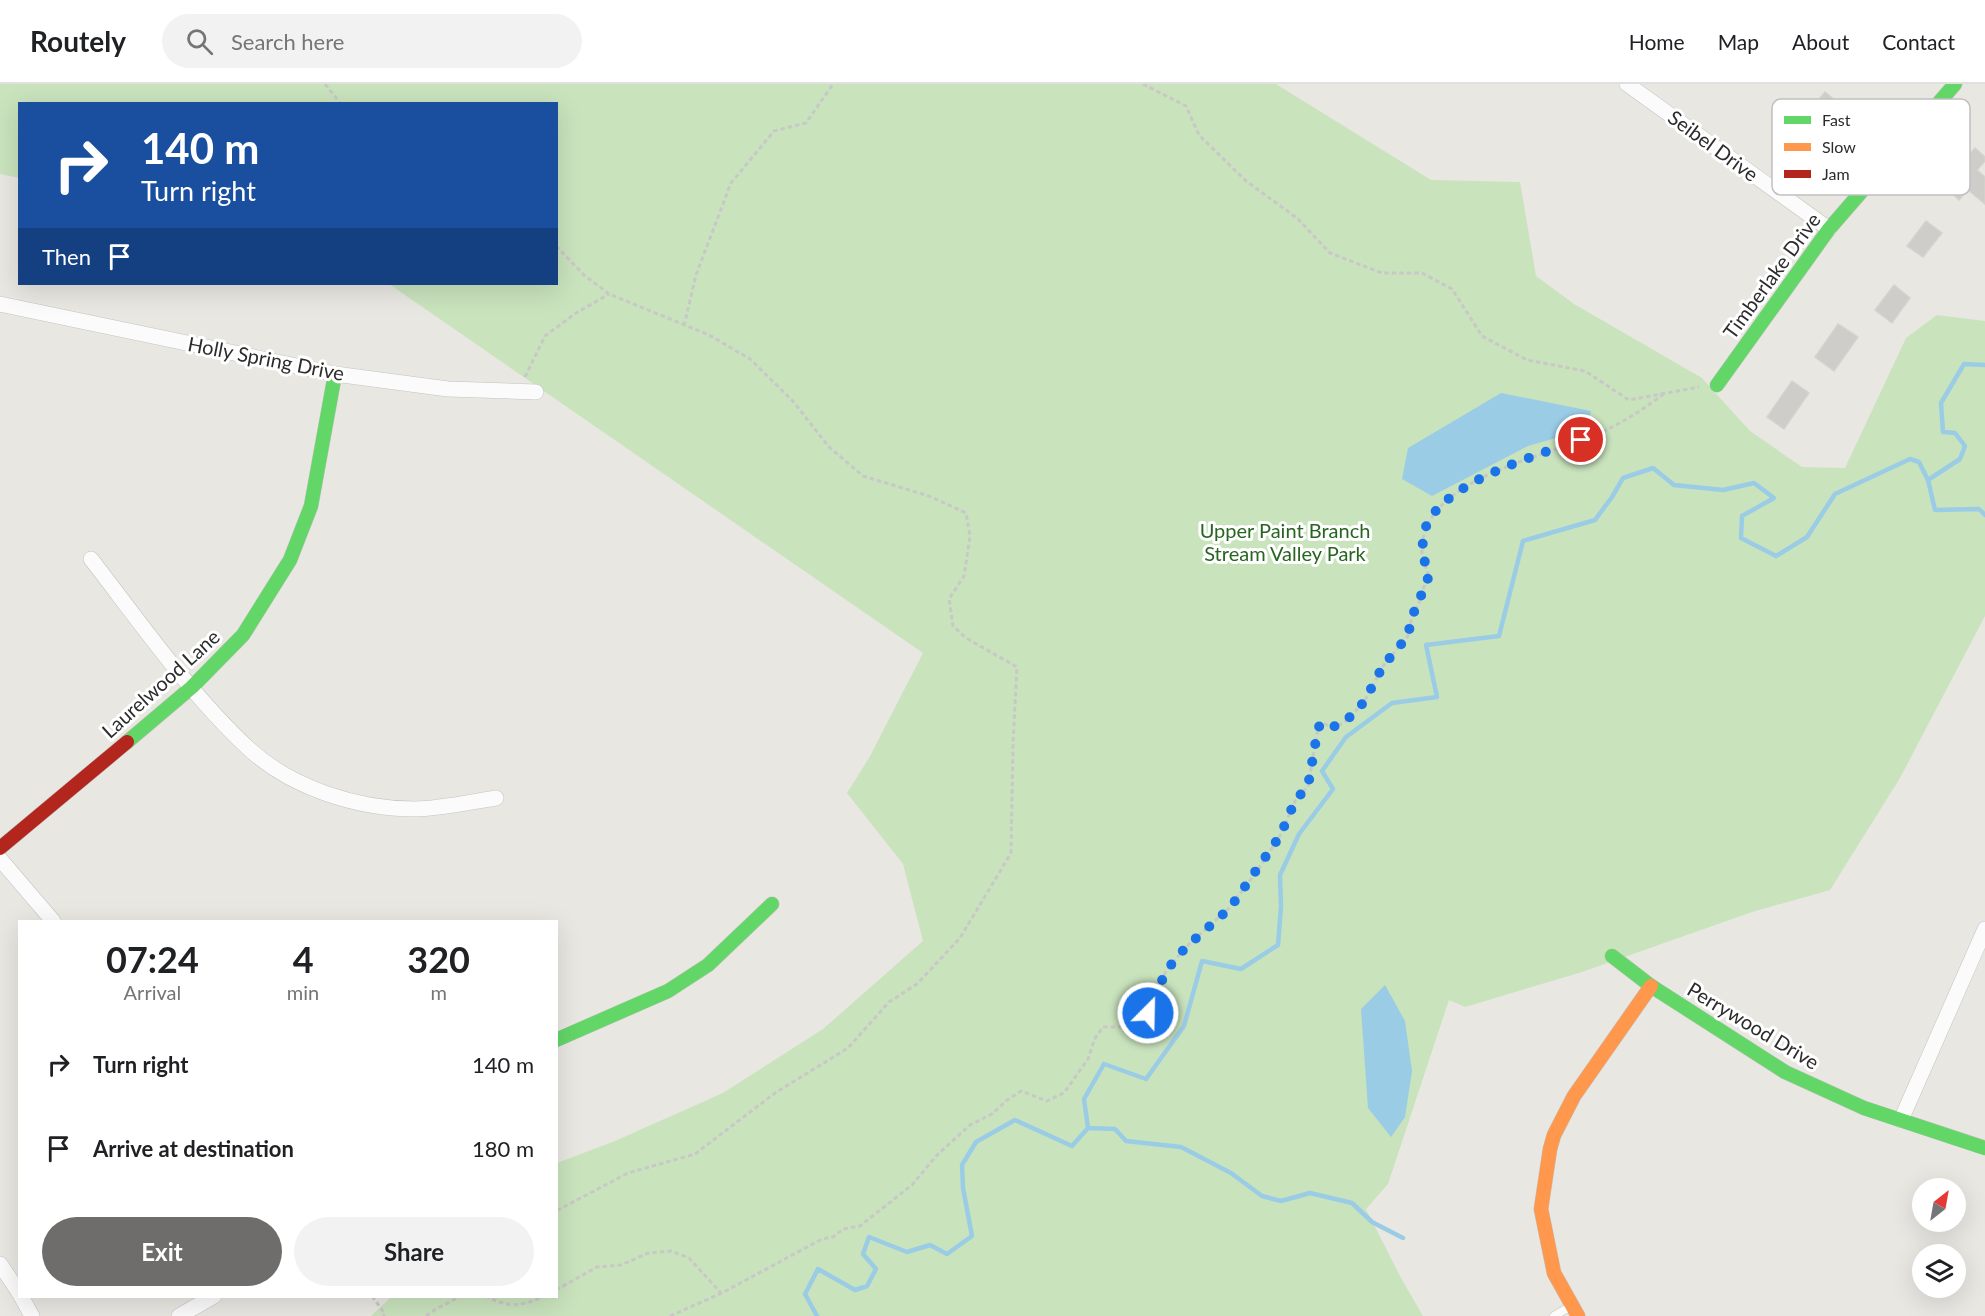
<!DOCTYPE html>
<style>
:root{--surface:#fff;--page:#f2f2f2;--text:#202124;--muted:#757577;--line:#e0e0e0;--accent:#6e6d6c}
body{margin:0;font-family:Lato,sans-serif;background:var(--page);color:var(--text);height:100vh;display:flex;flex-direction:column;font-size:22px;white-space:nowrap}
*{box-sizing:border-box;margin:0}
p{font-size:20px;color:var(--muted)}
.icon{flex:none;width:33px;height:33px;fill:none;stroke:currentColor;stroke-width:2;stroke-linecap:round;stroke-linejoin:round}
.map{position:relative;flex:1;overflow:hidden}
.details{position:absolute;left:18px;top:836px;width:540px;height:378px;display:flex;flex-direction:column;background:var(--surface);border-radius:0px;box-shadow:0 6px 24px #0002}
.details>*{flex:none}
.guide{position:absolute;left:18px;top:18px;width:540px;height:183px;border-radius:0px;box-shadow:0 6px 24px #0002;background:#1a4fa0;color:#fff;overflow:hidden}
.needle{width:39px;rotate:31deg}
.tools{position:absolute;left:1912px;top:1094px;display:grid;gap:12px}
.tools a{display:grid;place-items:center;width:54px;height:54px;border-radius:50%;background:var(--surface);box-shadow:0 6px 24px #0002;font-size:30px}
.pin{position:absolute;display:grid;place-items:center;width:51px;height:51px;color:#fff;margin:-26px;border:3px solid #fff;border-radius:50%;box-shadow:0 2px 6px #0007}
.me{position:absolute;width:66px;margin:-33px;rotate:23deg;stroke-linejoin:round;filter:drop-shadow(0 0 4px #0008)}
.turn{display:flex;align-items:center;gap:21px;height:126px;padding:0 24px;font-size:27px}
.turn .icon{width:78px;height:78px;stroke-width:2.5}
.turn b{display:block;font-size:42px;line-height:51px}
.then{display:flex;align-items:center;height:57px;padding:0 24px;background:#0003;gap:12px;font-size:22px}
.eta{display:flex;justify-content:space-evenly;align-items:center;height:102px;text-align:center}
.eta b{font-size:36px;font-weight:700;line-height:42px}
.button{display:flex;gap:12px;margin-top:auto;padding:12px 24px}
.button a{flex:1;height:69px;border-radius:36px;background:var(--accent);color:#fff;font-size:24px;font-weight:700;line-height:69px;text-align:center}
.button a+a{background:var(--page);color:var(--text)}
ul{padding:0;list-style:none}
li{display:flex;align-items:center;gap:18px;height:84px;padding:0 24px}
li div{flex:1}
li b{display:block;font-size:22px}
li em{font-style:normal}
header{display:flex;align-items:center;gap:36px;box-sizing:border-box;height:84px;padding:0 30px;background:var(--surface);border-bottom:2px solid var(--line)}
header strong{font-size:28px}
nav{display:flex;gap:33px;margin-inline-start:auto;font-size:21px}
.search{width:420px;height:54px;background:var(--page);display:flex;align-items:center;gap:15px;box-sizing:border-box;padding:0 21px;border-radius:33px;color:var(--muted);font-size:22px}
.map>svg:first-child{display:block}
.green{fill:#c9e3bd}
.water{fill:#9bcce6}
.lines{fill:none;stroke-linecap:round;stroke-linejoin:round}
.stream{stroke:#9bcce6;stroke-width:4.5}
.building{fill:#cecdc9;stroke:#d4d3ce;stroke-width:1.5}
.lane-casing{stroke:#c3c3c2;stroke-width:9}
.street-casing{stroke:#c3c3c2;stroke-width:16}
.fast-casing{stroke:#c3c3c2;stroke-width:15}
.slow-casing{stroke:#c3c3c2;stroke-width:15}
.jam-casing{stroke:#c3c3c2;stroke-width:15}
.path{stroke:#c8c8c7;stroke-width:3;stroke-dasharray:4.5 3;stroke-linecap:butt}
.lane{stroke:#fcfbfb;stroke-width:8}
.street{stroke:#fcfbfb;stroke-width:15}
.fast{stroke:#63d668;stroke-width:14}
.slow{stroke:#ff974d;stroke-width:14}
.jam{stroke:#b3261e;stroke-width:14}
.route{stroke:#1a73e8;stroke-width:10;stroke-dasharray:0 18}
.labels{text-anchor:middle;stroke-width:6;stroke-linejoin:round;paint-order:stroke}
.street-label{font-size:20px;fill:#2c2c2c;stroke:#fff}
.park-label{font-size:20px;fill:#286520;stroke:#fff}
.key{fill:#fff;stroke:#c0c0c0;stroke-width:1.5}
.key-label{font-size:16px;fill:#2c2c2c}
</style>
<header>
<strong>Routely</strong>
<div class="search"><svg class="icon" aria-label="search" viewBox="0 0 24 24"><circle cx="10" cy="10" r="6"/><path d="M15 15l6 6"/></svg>Search here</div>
<nav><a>Home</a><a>Map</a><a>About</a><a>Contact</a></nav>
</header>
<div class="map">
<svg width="1985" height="1232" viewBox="0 0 1985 1232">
<rect width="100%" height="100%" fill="#e9e7e2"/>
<polygon class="green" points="0,0 1276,0 1431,96 1520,98 1536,192 1574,220 1702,294 1750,347 1802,383 1845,384 1906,254 1937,231 1985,237 1985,532 1900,694 1830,806 1752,828 1582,888 1465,923 1449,916 1388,1100 1366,1125 1401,1194 1423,1232 371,1232 392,1212 556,1212 557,1079 615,1057 723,1009 823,945 923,857 903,780 847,709 869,674 923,569 389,200 556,200 556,20 20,20 19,94 0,90"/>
<g class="water">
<polygon points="1501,309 1591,327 1587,345 1528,362 1432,412 1402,395 1408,364"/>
<polygon points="1385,901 1405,937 1412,987 1405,1033 1391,1053 1368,1024 1361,925"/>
</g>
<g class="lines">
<g class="stream">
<polyline points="1928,396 1960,375 1965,362 1955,349 1943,348 1941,319 1964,280 1985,281"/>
<polyline points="1088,1044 1115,1045 1126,1057 1181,1063 1231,1089 1262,1112 1281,1117 1310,1109 1352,1119 1372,1138 1403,1154"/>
<polyline points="817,1232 805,1210 818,1185 855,1206 867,1202 876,1185 863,1170 869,1153 907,1168 930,1161 947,1170 972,1152 963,1104 962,1081 976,1058 1015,1036 1072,1062 1088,1044 1084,1015 1104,980 1146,995 1184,942 1202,877 1241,885 1278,861 1281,823 1280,791 1299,750 1333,705 1322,687 1346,653 1392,619 1437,613 1426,561 1499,552 1523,457 1595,436 1612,413 1623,394 1653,384 1674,401 1723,406 1754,399 1774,414 1742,432 1741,454 1776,472 1807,453 1835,410 1910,375 1919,378 1928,396 1935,426 1979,425 1985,431"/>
</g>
</g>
<g class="building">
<polygon points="1825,8 1843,23 1812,60 1794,45"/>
<polygon points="1975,64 1985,73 1985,77 1977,86 1985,93 1985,120 1968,106 1959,116 1943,101"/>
<polygon points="1926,137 1942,149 1923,173 1907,162"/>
<polygon points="1894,201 1910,214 1892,239 1875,226"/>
<polygon points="1838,240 1858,253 1834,287 1815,273"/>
<polygon points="1792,297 1809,309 1784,345 1767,333"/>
</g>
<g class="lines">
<defs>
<polyline id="lane" points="1554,1232 1571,1222"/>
<g id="street">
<polyline points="1627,0 1829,145"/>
<polyline points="0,220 335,290 448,305 536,308"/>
<path d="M91,475C139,537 190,610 248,664C291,704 357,725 415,725C440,725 470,718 496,714"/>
<polyline points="0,775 53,837"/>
<polyline points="1901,1036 1985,845"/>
<polyline points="0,1180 20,1210"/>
<polyline points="21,1212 32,1232"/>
<polyline points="179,1232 214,1212"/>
</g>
<g id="fast">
<polyline points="1717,301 1829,145 1955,0"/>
<polyline points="127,658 192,603 243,551 290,476 311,422 335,290"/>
<polyline points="1612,872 1651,902 1785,988 1864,1024 1985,1064"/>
<polyline points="556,956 668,907 708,881 772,820"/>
</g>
<polyline id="slow" points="1578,1232 1554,1189 1541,1125 1550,1065 1554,1051 1574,1012 1651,902"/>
<polyline id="jam" points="0,764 127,658"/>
</defs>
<use href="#lane" class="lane-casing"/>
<use href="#street" class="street-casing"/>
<use href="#fast" class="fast-casing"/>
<use href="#slow" class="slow-casing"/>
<use href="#jam" class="jam-casing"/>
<g class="path">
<polyline points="325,0 341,20"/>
<polyline points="1143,0 1186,22 1199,51 1246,97 1297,134 1330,169 1382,189 1422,189 1452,205 1482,252 1527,276 1585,287 1629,316 1699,303"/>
<polyline points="556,162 584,191 609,210 709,251 750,275 792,316 829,363 863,392 929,412 966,429 970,452 964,492 949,515 953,542 966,554 1017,583 1013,659 1011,769 960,854 917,900 889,918 848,964 775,1009 695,1070 628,1089 556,1127"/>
<polyline points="684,242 696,191 731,99 774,47 806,39 833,0"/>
<polyline points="525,293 545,252 576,229 609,210"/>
<polyline points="556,1206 597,1183 621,1181 648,1169 671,1167 689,1174 721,1209"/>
<polyline points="372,1212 385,1230 383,1232"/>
<path d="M485,1212C511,1224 519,1223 545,1212"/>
<polyline points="426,1232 436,1225 461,1212"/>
<path d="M670,1232L722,1209L822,1155L833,1153L843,1145L860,1142L912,1101L937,1071L970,1041L992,1030L1006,1017L1021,1007L1047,1017L1064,1009L1088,975L1095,954L1103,943H1127L1148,929L1166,887L1185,864L1229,824L1255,790L1280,752L1295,717L1308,702L1318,644L1322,639L1332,643L1344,639L1364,618L1383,582L1408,552L1412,531L1418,522L1423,505L1429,492C1427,486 1423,477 1422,470C1418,395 1543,374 1595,351C1621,340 1644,325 1666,308"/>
</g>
<use href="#lane" class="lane"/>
<use href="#street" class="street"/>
<use href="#fast" class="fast"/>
<use href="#slow" class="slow"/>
<use href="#jam" class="jam"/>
</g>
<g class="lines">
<path class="route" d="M1148,929L1166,887L1185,864L1230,824L1280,752L1295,717L1308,702L1318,644L1322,639L1332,643L1344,639L1364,618L1383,582L1408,552L1412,531L1418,522L1423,505L1429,492C1423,475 1419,456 1428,438C1451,396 1537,371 1581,356"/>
</g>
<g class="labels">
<g class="street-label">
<text transform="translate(1713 62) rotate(36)" y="7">Seibel Drive</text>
<text transform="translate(1772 192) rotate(-54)" y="7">Timberlake Drive</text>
<text transform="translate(266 275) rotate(11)" y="7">Holly Spring Drive</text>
<text transform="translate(161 600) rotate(-42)" y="7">Laurelwood Lane</text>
<text transform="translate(1753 942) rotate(31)" y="7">Perrywood Drive</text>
</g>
<g class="park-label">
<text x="1285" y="454">Upper Paint Branch<tspan x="1285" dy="23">Stream Valley Park</tspan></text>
</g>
</g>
<rect x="1772" y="15" width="198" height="96" rx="9" class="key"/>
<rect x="1784" y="32" width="27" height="8" fill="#63d668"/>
<rect x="1784" y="59" width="27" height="8" fill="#ff974d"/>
<rect x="1784" y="86" width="27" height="8" fill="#b3261e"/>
<g class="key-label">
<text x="1822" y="42">Fast</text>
<text x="1822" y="69">Slow</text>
<text x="1822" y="96">Jam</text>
</g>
</svg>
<div class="tools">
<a><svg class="needle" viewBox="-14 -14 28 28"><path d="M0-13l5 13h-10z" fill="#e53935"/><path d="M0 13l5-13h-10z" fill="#757577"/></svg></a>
<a><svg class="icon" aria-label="layers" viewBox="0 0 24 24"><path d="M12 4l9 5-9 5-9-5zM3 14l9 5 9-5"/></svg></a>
</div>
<div class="pin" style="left:1581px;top:356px;background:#d93025"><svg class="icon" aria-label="arrive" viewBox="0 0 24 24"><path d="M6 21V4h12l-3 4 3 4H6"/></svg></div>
<svg class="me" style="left:1148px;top:929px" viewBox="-20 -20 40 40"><circle r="17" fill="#1a73e8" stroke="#fff" stroke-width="3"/><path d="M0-11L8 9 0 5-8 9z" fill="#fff"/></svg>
<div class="guide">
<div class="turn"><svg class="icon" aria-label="right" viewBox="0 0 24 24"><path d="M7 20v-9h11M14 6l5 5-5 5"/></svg><div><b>140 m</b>Turn right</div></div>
<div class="then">Then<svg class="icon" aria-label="arrive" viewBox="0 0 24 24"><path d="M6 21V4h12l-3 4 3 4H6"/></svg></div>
</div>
<section class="details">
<div class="eta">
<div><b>07:24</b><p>Arrival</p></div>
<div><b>4</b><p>min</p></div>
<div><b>320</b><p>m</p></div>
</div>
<ul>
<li><svg class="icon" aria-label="right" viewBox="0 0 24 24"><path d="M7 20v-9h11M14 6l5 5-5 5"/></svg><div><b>Turn right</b></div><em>140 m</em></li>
<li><svg class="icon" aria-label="arrive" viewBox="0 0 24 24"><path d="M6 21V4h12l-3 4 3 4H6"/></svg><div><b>Arrive at destination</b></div><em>180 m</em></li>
</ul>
<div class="button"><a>Exit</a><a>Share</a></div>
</section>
</div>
